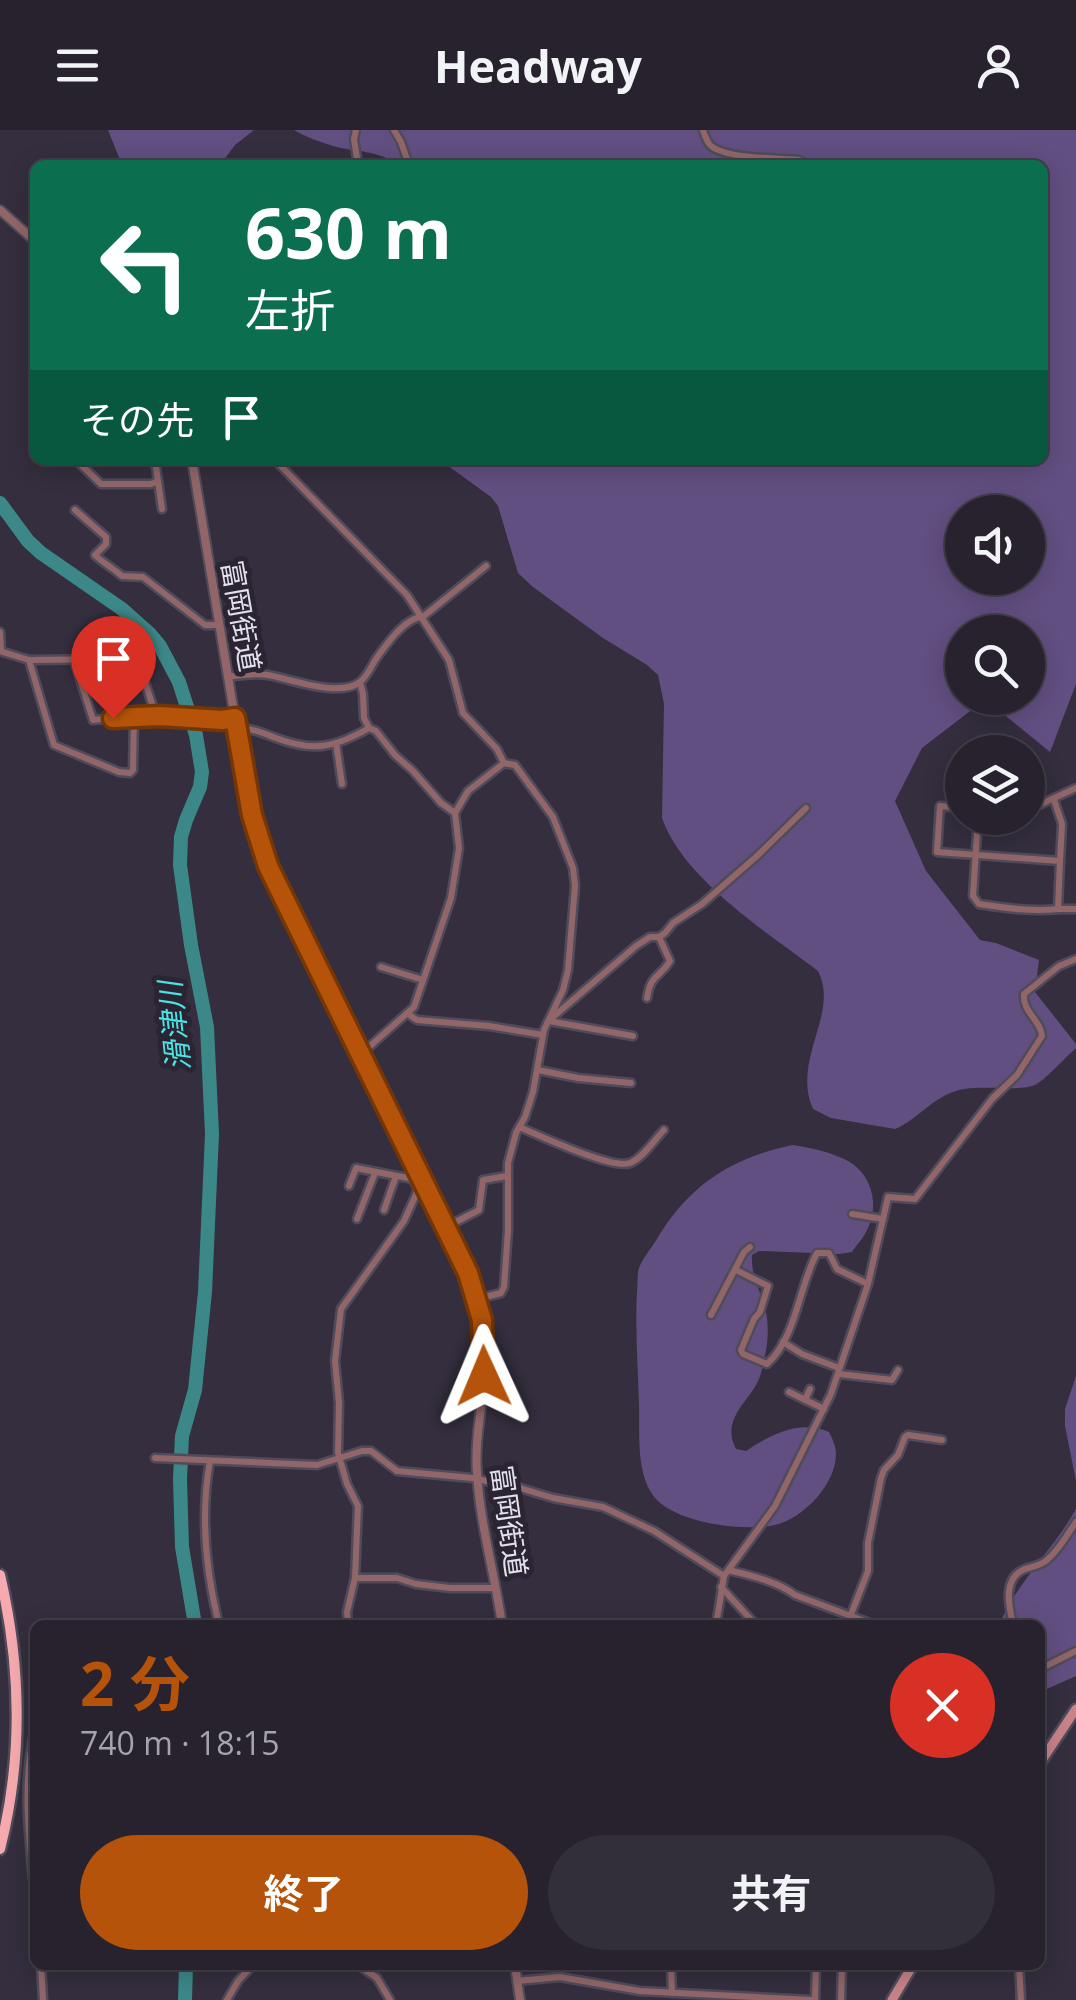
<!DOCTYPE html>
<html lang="ja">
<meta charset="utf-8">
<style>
:root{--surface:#27222e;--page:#332f3a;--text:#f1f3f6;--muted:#a4a4aa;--line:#433f4a;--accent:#b45309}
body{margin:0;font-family:"Open Sans","Noto Sans JP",sans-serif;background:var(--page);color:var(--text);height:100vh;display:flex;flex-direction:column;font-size:38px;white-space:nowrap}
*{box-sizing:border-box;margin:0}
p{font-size:32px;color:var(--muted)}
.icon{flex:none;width:55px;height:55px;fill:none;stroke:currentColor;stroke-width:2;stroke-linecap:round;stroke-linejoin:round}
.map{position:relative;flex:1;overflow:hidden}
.sheet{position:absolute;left:30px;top:1490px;width:1015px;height:350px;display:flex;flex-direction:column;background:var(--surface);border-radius:15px;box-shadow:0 5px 25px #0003,0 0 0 2px var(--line)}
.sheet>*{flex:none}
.banner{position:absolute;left:30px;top:30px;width:1018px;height:305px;border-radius:15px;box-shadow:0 5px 25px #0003,0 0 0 2px var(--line);background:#0b6e4f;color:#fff;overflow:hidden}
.controls{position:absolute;left:945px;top:365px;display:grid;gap:20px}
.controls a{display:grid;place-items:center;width:100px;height:100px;border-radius:50%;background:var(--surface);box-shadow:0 5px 25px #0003,0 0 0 2px var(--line);font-size:50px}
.pin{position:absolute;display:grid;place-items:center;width:85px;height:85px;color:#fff;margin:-102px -42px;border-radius:50% 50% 50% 0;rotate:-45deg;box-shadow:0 0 10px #0007}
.pin .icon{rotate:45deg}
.me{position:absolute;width:110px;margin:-55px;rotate:359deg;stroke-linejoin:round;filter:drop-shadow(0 0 8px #0008)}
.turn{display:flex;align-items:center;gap:35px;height:210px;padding:0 50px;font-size:45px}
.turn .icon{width:130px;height:130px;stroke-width:2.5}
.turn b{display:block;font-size:70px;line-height:85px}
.then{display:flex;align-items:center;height:95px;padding:0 50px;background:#0003;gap:20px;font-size:38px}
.round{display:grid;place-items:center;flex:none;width:105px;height:105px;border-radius:52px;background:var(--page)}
.headline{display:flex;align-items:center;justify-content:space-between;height:170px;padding:0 50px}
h1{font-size:60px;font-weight:700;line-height:75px;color:var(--accent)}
.button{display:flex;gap:20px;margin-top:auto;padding:20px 50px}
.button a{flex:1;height:115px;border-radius:60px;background:var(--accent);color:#fff;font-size:40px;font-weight:700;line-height:115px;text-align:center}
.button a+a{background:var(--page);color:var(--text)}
header{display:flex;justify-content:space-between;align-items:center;height:130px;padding:0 50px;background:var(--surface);font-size:45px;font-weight:700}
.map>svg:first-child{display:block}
.green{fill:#624f82;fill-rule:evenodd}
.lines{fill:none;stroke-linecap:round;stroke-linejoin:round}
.stream{stroke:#3c8889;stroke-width:2.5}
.river{stroke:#3c8889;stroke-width:14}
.minor-casing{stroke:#504b5a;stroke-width:11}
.tertiary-casing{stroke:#504b5a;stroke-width:12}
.secondary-casing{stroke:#504b5a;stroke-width:14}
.trunk-casing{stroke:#504b5a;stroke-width:15}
.minor{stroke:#926669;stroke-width:6}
.tertiary{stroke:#926669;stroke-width:8}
.secondary{stroke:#c78388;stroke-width:9}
.trunk{stroke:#f6aaaf;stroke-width:10}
.route-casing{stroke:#753606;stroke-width:25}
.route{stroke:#b45309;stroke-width:18}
.labels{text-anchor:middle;stroke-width:10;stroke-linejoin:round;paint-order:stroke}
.street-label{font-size:28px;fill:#e5e1ec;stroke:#2a2433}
.water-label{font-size:30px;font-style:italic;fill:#4ce3e4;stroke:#2a2433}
</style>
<header><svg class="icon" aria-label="menu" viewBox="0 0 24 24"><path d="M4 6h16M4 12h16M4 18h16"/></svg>Headway<svg class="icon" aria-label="person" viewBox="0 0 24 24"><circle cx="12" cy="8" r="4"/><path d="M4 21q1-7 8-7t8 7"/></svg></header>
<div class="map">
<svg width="1076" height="1870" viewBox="0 0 1076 1870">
<rect width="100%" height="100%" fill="#342e3e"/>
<g class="green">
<polygon points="108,0 254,0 235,15 220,35 122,35"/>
<path d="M294,0H1076V554L1050,622L1007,587L999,568H1028V502H962V568H987L922,618L895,671L926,741L980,810L996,813L1039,830L1035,862L1076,914V918C1067,926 1044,951 1035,955C1019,962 978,954 956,961C932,968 917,990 895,999L831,988L813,979C791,930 840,883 818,841C768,803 683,749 662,688L664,574L658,545L647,535L603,508L533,457L518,443L498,376L491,367L440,330H1042V35H398C379,20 355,22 333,16C320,12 306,7 294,0ZM962,382H1028V448H962Z"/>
<path d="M793,1015C812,1018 831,1022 848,1031C873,1045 880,1077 866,1102C863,1109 856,1115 852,1122L839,1124L759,1121L752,1125C751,1142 757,1155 763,1171C769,1187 769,1208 765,1225C763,1233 762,1242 759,1249C750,1271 720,1289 736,1319L746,1321C770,1305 800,1289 829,1302C832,1308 836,1316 836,1324C836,1354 804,1388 775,1395C744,1402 681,1393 658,1371C635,1348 640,1305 639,1275C638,1237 635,1199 637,1161C638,1154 637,1144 639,1138C642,1129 650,1120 655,1112C688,1056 730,1028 793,1015Z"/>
<polygon points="1076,1246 1076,1351 1065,1296 1065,1279"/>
<path d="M1076,1379V1546L1040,1562V1495H999C1017,1452 1053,1420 1076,1379Z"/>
</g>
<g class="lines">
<g class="stream">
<polyline points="1048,1631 1067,1600"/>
<polyline points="1040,1643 1041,1642"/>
<polyline points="1016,1835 1017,1870"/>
</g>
<g class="river">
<polyline points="0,373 28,411 41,423 122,479 150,504 160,516 179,552 196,605 202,642 200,657 186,690 181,707 180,735 191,815 207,897 212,1004 205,1162 195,1260 182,1306 180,1349 182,1417 195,1495"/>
<polyline points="185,1870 186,1835"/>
</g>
<defs>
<g id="minor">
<polyline points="356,0 354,9 358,35"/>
<polyline points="394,0 401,12 409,35"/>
<path d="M703,0C705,6 706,10 710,15C724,29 779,28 799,30L809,35"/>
<polyline points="76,330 101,354 151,354 158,351"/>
<polyline points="155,330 162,379"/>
<polyline points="275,330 407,465 449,530 463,583 497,619 504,633 515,635 553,687 573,738 575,756 568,840 563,860 544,900 533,962 525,987 516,1003 508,1033 508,1100 504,1157 501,1163 477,1169"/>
<path d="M75,380L106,407V414L95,425C103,433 113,438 122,446L143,447L205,495H219"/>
<polyline points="0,502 1,521"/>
<polyline points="0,521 29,530 114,529 129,532 143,546 156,586"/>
<path d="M29,530L54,615L119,642L130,643L133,640L134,586C167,585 202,593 235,589"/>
<polyline points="74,530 93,590 134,586"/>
<path d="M228,547C241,545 255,543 268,545C291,549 339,568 360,552C368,546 372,534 378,526C389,511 405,488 424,486L486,436"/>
<polyline points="360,552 363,564 364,588 369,598 376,601 395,625 413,641 441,673 455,683"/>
<path d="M236,599C250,597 263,603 276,608C313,622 334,618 369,598"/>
<polyline points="336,613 342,654"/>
<polyline points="1054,670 1062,694 1060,731"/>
<path d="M962,678L940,676L937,722L1060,731L1058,779C1031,782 1006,778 979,774L973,766L978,688"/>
<polyline points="1028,680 1076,658"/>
<polyline points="1058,779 1076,779"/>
<polyline points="381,837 423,850"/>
<path d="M647,868C651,843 660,848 670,831L659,807"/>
<polyline points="408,884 417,890 489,896 543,905"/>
<polyline points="553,887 636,816 650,807 659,807 665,803 673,793 702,774 757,726 806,678"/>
<polyline points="549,891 633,906"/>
<polyline points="360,925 414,877 451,768 459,718 455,683 468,661 504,633"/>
<polyline points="538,940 578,948 631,953"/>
<path d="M519,997C539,1005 612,1040 630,1033C643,1028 655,1009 664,1000"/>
<polyline points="349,1056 356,1038 413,1049 417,1057"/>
<polyline points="384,1080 396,1046"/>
<polyline points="852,1084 883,1089"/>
<polyline points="357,1089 375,1043"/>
<polyline points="446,1097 479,1080 483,1050 507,1046"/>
<path d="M736,1140L768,1156L760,1182L754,1189L741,1220L743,1224L767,1234C797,1207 798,1158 817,1123H829L837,1139L868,1154"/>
<polyline points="711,1185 744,1122 750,1117"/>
<polyline points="783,1212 802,1224 839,1238"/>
<polyline points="839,1244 892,1250 898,1240"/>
<polyline points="789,1262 824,1279"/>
<polyline points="805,1270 810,1259"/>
<polyline points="155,1328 317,1335 362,1321 371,1321 397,1341 472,1348 520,1358 553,1368 603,1377 654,1401 724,1446"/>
<path d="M210,1331C200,1385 206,1442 219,1495"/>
<path d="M729,1440C751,1446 777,1451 795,1465L875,1495"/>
<polyline points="355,1448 397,1448 416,1454 450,1458 496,1458"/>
<polyline points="721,1457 756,1495"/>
<polyline points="850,1487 868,1441 868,1413 881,1348 884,1340 898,1325 905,1307 908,1305 942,1310"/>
<polyline points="348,1495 347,1482 355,1448 358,1376 347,1354 338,1323 339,1273 335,1231 341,1179 404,1091 423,1049"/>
<path d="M716,1495L724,1446L775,1376L831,1264L868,1154L888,1067L915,1069L992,969L1017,945L1042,906C1041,890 1022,882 1024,864L1059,836L1076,829"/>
<path d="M1013,1495C1009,1476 1002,1448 1025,1439C1033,1436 1040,1436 1047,1430C1059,1420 1067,1405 1076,1392"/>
<polyline points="1040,1539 1076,1521"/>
<path d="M35,1600C21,1656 30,1712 35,1769"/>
<polyline points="41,1835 43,1870"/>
<polyline points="358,1835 377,1848 390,1870"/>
<polyline points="671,1835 672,1863"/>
<polyline points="1019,1835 1021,1870"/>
<polyline points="517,1851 560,1847 640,1861 812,1870"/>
<polyline points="227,1870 238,1851 253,1835"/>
<polyline points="815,1870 816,1835"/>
<polyline points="841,1870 842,1835"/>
</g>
<g id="tertiary">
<polyline points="0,80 35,111"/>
<path d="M192,330L251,685L278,759L446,1097C466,1140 485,1180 485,1228C485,1267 474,1305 477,1343C480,1394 495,1445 502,1495"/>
<polyline points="515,1835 520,1870"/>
</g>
<g id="secondary">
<polyline points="1040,1633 1076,1579"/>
<polyline points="892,1870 913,1835"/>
</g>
<path id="trunk" d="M0,1445C21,1535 23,1629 0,1719"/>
</defs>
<use href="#minor" class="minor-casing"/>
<use href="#tertiary" class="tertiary-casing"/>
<use href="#secondary" class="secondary-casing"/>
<use href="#trunk" class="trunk-casing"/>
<use href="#minor" class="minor"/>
<use href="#tertiary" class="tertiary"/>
<use href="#secondary" class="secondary"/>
<use href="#trunk" class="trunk"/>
</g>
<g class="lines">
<defs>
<polyline id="route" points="113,588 160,586 222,590 235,588 252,685 268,736 468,1143 482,1190 484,1246"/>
</defs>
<use href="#route" class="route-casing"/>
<use href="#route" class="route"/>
</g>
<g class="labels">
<g class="street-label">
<text transform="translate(241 486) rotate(80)" y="10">富岡街道</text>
<text transform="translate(509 1391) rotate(82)" y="10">富岡街道</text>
</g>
<g class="water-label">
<text transform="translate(175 896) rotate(-96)" y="10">滑津川</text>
</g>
</g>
</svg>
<div class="controls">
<a><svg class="icon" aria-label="sound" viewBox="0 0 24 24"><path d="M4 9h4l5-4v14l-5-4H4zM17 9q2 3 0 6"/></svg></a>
<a><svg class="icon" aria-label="search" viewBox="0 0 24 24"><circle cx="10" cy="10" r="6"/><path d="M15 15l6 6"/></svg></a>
<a><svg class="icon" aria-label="layers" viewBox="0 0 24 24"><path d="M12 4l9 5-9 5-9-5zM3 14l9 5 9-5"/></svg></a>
</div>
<div class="pin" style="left:113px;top:588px;background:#d93025"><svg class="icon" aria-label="arrive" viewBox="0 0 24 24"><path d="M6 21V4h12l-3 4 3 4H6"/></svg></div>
<svg class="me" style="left:484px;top:1246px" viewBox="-20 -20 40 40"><path d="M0-17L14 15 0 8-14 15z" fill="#b45309" stroke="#fff" stroke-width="4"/></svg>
<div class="banner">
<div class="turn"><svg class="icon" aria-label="left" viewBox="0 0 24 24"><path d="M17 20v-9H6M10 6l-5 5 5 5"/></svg><div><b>630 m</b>左折</div></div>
<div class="then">その先<svg class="icon" aria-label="arrive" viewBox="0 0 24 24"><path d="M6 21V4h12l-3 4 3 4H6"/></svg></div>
</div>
<section class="sheet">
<div class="headline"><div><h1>2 分</h1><p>740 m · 18:15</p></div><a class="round" style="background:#d93025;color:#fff"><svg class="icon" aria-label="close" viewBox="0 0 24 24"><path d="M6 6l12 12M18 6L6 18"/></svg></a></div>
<div class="button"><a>終了</a><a>共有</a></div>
</section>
</div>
